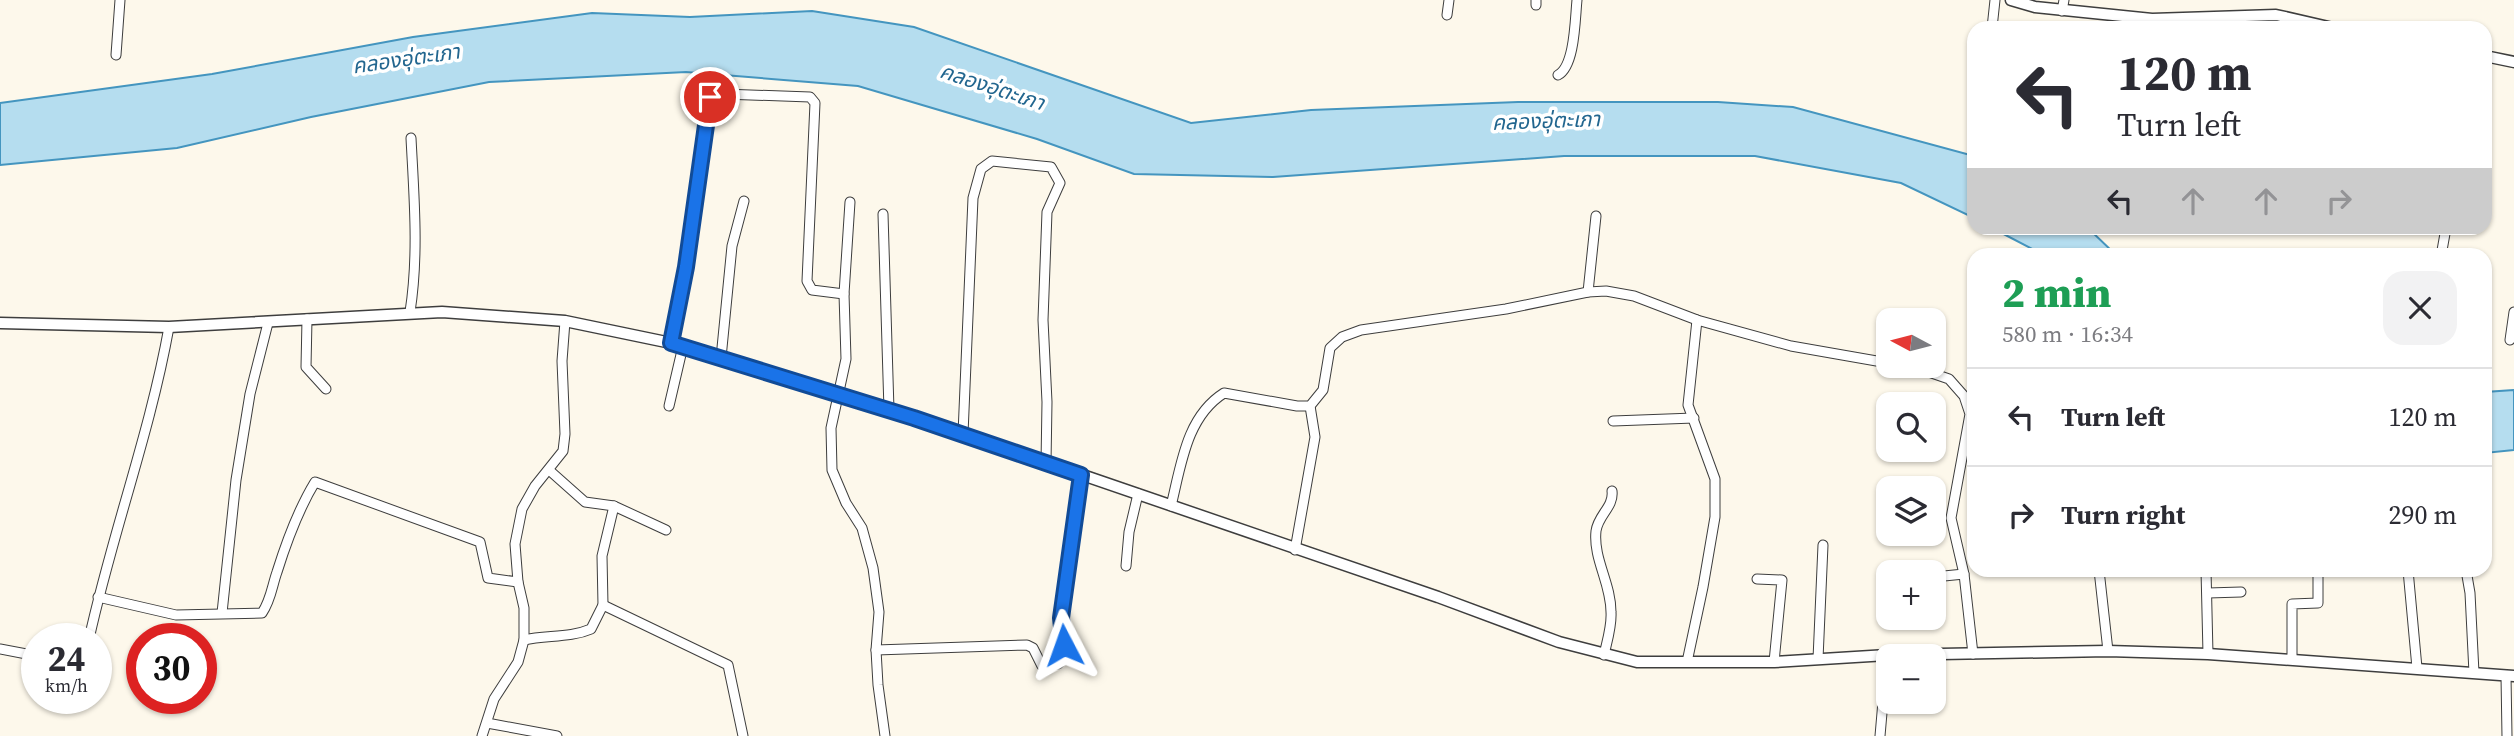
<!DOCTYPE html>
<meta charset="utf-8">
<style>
:root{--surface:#fff;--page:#f2f2f3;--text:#2b2b33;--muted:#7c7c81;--line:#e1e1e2}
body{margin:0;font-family:"Source Serif 4","Noto Sans Thai",serif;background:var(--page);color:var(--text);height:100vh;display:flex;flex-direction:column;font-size:26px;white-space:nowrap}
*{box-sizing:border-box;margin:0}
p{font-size:23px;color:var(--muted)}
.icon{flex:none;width:38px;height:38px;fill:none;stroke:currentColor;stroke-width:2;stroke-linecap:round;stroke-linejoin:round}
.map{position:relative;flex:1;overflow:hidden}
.drawer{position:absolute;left:1967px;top:248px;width:525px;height:329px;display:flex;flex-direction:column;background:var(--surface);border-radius:21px;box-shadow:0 2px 5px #0004}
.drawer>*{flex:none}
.guide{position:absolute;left:1967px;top:21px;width:525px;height:214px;border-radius:21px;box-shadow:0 2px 5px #0004;background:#fff;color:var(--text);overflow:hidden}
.needle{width:46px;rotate:277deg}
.fabs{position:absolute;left:1876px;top:308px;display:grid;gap:14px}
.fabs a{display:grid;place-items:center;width:70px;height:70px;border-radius:14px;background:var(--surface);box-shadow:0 2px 5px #0004;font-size:35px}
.speed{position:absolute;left:21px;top:623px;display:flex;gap:14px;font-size:35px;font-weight:700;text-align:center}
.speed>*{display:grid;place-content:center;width:91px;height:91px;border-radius:50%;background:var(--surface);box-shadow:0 2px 5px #0004;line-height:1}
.speed small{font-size:18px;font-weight:400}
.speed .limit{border:10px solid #d22;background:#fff;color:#111}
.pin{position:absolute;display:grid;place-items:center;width:60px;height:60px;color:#fff;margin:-30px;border:4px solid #fff;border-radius:50%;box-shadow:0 2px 7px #0007}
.me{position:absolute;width:77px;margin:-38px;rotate:356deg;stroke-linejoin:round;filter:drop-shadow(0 0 5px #0008)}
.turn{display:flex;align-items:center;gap:24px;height:147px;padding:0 35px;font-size:32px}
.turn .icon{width:91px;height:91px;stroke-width:2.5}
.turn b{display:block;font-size:49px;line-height:60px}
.lanes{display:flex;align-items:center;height:66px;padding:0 35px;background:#0003;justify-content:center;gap:35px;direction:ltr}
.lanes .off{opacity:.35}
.round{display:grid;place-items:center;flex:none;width:74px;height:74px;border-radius:21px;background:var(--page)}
.headline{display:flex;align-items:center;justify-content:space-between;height:119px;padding:0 35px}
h1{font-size:42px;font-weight:800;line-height:52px;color:#1e9e55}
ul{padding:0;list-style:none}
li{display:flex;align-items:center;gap:21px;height:98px;padding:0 35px;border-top:2px solid var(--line)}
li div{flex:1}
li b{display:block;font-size:26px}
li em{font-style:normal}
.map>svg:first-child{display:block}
.water{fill:#b5ddef;stroke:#4495bf;stroke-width:2}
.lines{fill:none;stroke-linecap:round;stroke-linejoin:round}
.minor-casing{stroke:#3e3e3e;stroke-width:11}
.tertiary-casing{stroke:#3e3e3e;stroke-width:13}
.minor{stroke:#fff;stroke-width:9}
.tertiary{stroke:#fff;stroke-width:10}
.route-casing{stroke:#114b97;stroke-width:18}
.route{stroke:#1a73e8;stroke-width:12}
.labels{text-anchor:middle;stroke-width:7;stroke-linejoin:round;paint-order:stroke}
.water-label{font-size:21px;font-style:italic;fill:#22668f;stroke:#fff}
</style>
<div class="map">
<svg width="2514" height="736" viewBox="0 0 2514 736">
<rect width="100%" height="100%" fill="#fdf8eb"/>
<g class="water">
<polygon points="812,11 914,27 1191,123 1311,110 1518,102 1718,102 1793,107 1974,156 1974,218 1901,183 1755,156 1564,156 1273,177 1134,174 1037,139 858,86 686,72 489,82 311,117 177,148 0,165 0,103 212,74 413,37 592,13 690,17"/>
<polygon points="1992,228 2088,228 2116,255 2044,255"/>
<polygon points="2514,390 2514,450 2485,453 2485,392"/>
</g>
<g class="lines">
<defs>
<g id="minor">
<polyline points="1536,5 1536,0"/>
<polyline points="2062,11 2064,0"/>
<polyline points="1447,15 1449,0"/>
<polyline points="1992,28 1995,0"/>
<polyline points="2222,28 2223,17"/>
<polyline points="116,55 120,0"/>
<path d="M1558,75C1575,66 1575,19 1577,0"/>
<polyline points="850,202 844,294 846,359 831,428 832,470 846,503 862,528 873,568 879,612 876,650 878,685 885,736"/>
<polyline points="883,214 889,410"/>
<polyline points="2441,256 2446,228"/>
<polyline points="1588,292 1596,216"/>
<path d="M410,312C419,254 414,197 411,138"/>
<polyline points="307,319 306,367 326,389"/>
<polyline points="2510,340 2514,312"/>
<polyline points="671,343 686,267 710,97 723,94 810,97 815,103 807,281 812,290 844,294"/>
<polyline points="721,358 732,246 744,201"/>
<polyline points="1903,366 1920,369 1949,379 1964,396 1970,414 1951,518 1964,574 1973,654"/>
<polyline points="669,406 683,346"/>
<polyline points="1613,421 1694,418"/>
<polyline points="963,434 973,198 981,169 992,161 1051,167 1060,183 1047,212 1043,320 1047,402 1046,463"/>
<polyline points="549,470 585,502 614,506 666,530"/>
<path d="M1171,506C1181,466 1186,417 1224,393L1297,406H1310L1323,390L1330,348L1342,337L1361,330L1506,309L1588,292L1606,291L1634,296L1697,320L1791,346L1888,363"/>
<polyline points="1295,550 1315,437 1310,406"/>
<polyline points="1126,566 1129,532 1138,494"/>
<polyline points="2099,570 2108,651"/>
<polyline points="2206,570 2208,654"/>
<polyline points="2408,570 2417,668"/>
<polyline points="2466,570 2470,593 2474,673"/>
<polyline points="1934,577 1964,574"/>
<polyline points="1757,579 1782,580 1774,662"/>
<polyline points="2208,593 2241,592"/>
<path d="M98,597L176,615L262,613C271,600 272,586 277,572C287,540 298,510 315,482L480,542L488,578L518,582"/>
<polyline points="603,605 728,665 743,736"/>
<polyline points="222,613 236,480 250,394 268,323"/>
<path d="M89,639C112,534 150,433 169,327"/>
<path d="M524,640C547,635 570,638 591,629L603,605L602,556L614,506"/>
<polyline points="0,649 37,656"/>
<polyline points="876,650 1027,645 1033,648 1042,666 1058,664 1063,659 1064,653 1061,618 1081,475"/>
<path d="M1604,655C1607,641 1612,626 1611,612C1611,583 1593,559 1596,531C1598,515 1614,507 1612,491"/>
<polyline points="1818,659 1823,545"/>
<polyline points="2292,659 2292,604 2318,603 2318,570"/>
<polyline points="1687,662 1703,587 1715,517 1715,479 1688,405 1697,320"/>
<polyline points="2506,676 2507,736"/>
<polyline points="487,723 557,736"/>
<polyline points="482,736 494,699 518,662 524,640 524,608 518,582 515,544 522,509 535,486 563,451 565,434 562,361 565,321"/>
<polyline points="1880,736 1887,655"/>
</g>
<g id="tertiary">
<polyline points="2011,0 2035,7 2152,19 2276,15 2333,28"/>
<polyline points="2485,56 2514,62"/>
<polyline points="0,323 169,327 442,312 565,321 671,343 963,434 1438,597 1559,642 1637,662 1774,662 1887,655 2108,651 2208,654 2514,676"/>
</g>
</defs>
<use href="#minor" class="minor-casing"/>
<use href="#tertiary" class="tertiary-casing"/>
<use href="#minor" class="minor"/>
<use href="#tertiary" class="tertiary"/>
</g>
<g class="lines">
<defs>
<polyline id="route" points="710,97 686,267 671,343 914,418 1081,475 1061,618 1064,645"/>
</defs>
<use href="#route" class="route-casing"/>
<use href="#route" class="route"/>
</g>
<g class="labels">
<g class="water-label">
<text transform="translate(406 59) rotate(-8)" y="7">คลองอุ่ตะเภา</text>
<text transform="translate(992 87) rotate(18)" y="7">คลองอุ่ตะเภา</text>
<text transform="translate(1546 121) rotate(-2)" y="7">คลองอุ่ตะเภา</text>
</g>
</g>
</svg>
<div class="fabs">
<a><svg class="needle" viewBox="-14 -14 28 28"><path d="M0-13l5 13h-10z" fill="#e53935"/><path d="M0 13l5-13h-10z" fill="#7c7c81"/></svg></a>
<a><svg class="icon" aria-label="search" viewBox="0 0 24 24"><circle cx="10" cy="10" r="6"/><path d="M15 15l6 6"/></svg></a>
<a><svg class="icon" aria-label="layers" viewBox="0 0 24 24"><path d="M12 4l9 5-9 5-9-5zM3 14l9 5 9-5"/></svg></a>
<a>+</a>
<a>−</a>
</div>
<div class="speed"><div>24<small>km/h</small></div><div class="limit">30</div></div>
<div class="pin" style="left:710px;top:97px;background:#d93025"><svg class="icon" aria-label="arrive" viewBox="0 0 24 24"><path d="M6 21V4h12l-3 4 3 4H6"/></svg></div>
<svg class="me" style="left:1064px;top:645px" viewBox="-20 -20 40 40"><path d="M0-17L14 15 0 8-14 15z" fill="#1a73e8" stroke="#fff" stroke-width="4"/></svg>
<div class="guide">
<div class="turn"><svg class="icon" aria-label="left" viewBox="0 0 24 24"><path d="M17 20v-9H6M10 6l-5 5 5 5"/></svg><div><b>120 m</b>Turn left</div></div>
<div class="lanes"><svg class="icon" aria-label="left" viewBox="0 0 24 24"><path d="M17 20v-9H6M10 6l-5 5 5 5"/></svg><svg class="icon off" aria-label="ahead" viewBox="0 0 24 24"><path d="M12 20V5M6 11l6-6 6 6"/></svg><svg class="icon off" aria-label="ahead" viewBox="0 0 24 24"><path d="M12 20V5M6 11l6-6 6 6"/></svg><svg class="icon off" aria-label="right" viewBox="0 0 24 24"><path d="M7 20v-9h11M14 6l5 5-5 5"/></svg></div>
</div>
<section class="drawer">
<div class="headline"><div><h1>2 min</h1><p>580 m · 16:34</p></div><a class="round"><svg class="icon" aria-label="close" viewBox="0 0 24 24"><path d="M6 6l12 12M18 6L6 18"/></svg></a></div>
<ul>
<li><svg class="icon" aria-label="left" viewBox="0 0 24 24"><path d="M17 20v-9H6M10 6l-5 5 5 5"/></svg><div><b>Turn left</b></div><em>120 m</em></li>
<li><svg class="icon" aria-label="right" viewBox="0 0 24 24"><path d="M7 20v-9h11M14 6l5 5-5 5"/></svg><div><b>Turn right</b></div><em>290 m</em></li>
</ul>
</section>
</div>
